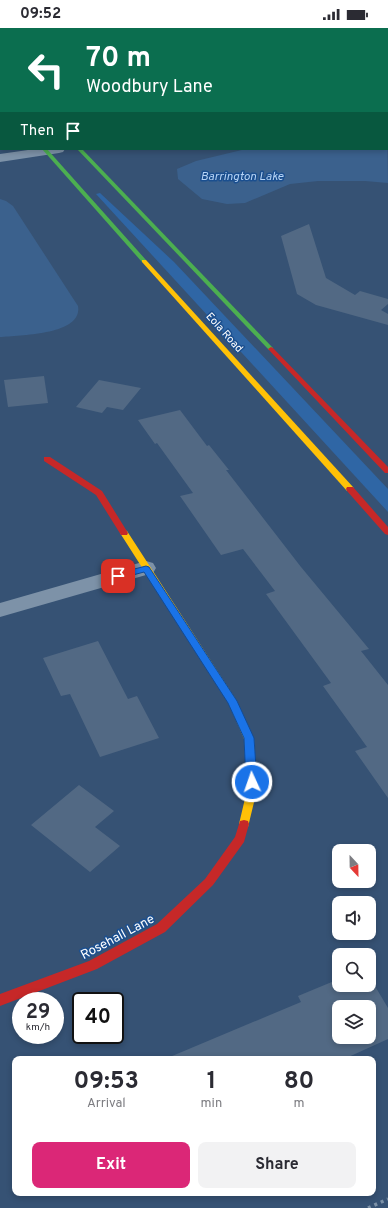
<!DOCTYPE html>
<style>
:root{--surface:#fff;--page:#f2f2f3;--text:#2b2b33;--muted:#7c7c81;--accent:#db2777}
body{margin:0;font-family:Overpass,sans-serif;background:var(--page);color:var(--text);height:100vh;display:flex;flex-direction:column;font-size:15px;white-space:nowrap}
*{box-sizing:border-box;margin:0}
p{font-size:13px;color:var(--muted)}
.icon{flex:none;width:22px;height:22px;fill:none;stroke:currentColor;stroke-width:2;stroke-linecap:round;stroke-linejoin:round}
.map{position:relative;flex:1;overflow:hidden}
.details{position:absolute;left:12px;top:1028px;width:364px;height:140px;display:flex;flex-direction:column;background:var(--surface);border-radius:8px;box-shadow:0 2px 6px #0003}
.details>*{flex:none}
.hud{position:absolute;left:0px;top:0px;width:388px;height:122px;box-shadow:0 2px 6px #0003;background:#0b6e4f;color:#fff;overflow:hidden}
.needle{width:26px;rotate:158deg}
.tools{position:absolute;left:332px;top:816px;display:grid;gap:8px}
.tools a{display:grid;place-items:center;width:44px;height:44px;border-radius:8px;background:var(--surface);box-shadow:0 2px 6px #0003;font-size:20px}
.speed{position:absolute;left:12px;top:964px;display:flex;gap:8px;font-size:20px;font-weight:700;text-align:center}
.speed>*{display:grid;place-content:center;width:52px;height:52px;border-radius:50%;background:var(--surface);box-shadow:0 2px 6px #0003;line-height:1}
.speed small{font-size:10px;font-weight:400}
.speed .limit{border:2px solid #111;border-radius:6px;background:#fff;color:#111}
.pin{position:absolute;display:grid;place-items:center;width:34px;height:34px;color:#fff;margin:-17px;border-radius:8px;box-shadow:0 2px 6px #0006}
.me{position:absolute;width:44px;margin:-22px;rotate:357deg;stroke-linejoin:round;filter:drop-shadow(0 0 3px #0008)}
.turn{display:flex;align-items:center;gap:14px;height:84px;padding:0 20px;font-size:18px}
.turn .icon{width:52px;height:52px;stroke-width:2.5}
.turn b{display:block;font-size:28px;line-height:34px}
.then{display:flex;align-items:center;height:38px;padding:0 20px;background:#0003;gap:8px;font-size:15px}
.eta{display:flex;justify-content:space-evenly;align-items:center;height:68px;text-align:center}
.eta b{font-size:24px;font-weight:700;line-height:28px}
.button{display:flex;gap:8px;margin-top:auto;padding:8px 20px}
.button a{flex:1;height:46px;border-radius:8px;background:var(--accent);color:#fff;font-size:16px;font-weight:700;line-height:46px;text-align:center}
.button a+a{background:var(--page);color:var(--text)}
.status{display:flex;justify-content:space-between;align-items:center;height:28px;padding:0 20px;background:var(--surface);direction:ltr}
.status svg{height:11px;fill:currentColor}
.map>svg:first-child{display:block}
.green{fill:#2f66a5}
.water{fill:#3b618d}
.building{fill:#526984;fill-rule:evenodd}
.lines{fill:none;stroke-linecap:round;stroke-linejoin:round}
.path{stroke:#7d92a8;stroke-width:3.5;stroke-dasharray:3 4;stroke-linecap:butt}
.street{fill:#7d92a8;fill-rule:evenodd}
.fast{fill:#4caf50;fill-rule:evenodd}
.slow{fill:#ffc107;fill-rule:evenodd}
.jam{fill:#c62828;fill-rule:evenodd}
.route{fill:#1a73e8;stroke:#114b97}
.labels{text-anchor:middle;stroke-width:3;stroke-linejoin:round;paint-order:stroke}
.far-street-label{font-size:11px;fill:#fff;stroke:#1b4f8f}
.far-water-label{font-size:12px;font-style:italic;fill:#b5d3f5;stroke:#1b4f8f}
.street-label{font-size:13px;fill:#fff;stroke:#1b4f8f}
</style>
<div class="status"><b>09:52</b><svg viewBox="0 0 49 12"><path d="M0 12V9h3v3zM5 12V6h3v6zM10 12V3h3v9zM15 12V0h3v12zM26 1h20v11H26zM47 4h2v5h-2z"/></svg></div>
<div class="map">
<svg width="388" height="1180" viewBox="0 0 388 1180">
<rect width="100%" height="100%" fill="#365274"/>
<polygon class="green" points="100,165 174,234 388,461 388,484 96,166"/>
<g class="water">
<polygon points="387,97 388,155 365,153 318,153 290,156 245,175 227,176 202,171 178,151 177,141 196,133 246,121 387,121"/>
<path d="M0,171L6,173L13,178L78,278C83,307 20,307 0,309Z"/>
</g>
<g class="building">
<polygon points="309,196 326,250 355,267 360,263 388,271 388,276 381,282 388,286 388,297 316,277 297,266 281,208"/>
<polygon points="44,348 48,375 8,379 4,352"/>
<polygon points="99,352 141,360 123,382 107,379 102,385 76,379"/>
<polygon points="180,382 207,418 209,417 229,442 226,442 301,539 369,621 361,623 388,657 388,770 355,723 367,719 323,658 331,655 266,566 275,563 243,521 221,527 180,468 193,465 157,415 155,416 138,392"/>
<polygon points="98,613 128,671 137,668 159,710 100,729 70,666 61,668 43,630"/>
<polygon points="79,757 114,783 95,799 120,818 90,844 31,797"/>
<path d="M369,948L388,980V1011L344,1031H165L301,974L298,968L339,951V957H369ZM339,979H369V1009H339Z"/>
</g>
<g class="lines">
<polyline class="path" points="368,1180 388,1171"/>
<g class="street">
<polygon points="292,0 303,0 304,1 293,1"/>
<polygon points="364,0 376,0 363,1"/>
<rect x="387" y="42" width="1" height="6"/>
<polygon points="35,121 65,121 63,124 59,125 0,134 0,126"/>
<polygon points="146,533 153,535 156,540 153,545 0,589 0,575"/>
</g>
<g class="fast">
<polygon points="42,121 47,121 146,232 146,234 142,234"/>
<polygon points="77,121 82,121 273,320 273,322 269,322"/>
</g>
<g class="slow">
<rect x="0" y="37" width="1" height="3"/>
<rect x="0" y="70" width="1" height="3"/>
<polygon points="142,232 146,232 353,459 354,461 353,463 347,463 142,234"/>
<polygon points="124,502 127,503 235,670 254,711 257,762 248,799 244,800 240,799 239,796 247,762 244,711 228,674 120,505"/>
</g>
<g class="jam">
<polygon points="271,319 273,320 388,439 388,445 385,445 269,322 268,321"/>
<polygon points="44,429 50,429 102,463 128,505 127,507 121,507 96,467 44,433"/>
<polygon points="347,459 353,459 388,499 388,507 385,506 347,463 346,461"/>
<polygon points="244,792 248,793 249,796 244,814 213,857 165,904 97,941 0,978 0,966 89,933 157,896 205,851 235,809 240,793"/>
</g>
</g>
<polygon class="route" points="146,538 149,539 237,673 254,710 257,754 255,757 252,758 248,757 246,754 244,710 228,675 144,544 118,551 114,548 115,546"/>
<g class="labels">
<g class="far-street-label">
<text transform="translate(225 304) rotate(48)" y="4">Eola Road</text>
</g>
<g class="far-water-label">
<text x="242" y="152">Barrington Lake</text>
</g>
<g class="street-label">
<text transform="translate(117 908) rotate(-28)" y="5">Rosehall Lane</text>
</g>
</g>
</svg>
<div class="tools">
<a><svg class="needle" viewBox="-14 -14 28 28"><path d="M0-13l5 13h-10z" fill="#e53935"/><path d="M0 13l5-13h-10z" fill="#7c7c81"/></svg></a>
<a><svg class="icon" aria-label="sound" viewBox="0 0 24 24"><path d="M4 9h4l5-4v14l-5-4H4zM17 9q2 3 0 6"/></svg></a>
<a><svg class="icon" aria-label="search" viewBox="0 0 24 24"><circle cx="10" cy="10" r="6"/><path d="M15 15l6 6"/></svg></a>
<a><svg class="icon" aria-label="layers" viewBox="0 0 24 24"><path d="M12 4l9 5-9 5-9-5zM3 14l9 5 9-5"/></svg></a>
</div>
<div class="speed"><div>29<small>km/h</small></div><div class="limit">40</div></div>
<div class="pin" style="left:118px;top:548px;background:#d93025"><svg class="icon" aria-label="arrive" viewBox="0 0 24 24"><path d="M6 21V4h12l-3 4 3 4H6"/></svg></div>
<svg class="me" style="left:252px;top:754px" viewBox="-20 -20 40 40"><circle r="17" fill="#1a73e8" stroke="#fff" stroke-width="3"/><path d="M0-11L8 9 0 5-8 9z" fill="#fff"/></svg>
<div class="hud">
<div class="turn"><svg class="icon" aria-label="left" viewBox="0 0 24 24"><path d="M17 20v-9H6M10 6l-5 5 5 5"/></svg><div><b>70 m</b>Woodbury Lane</div></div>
<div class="then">Then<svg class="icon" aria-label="arrive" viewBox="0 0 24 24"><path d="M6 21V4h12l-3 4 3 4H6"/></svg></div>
</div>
<section class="details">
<div class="eta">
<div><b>09:53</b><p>Arrival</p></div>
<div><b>1</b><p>min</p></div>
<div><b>80</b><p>m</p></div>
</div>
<div class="button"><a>Exit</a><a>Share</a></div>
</section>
</div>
